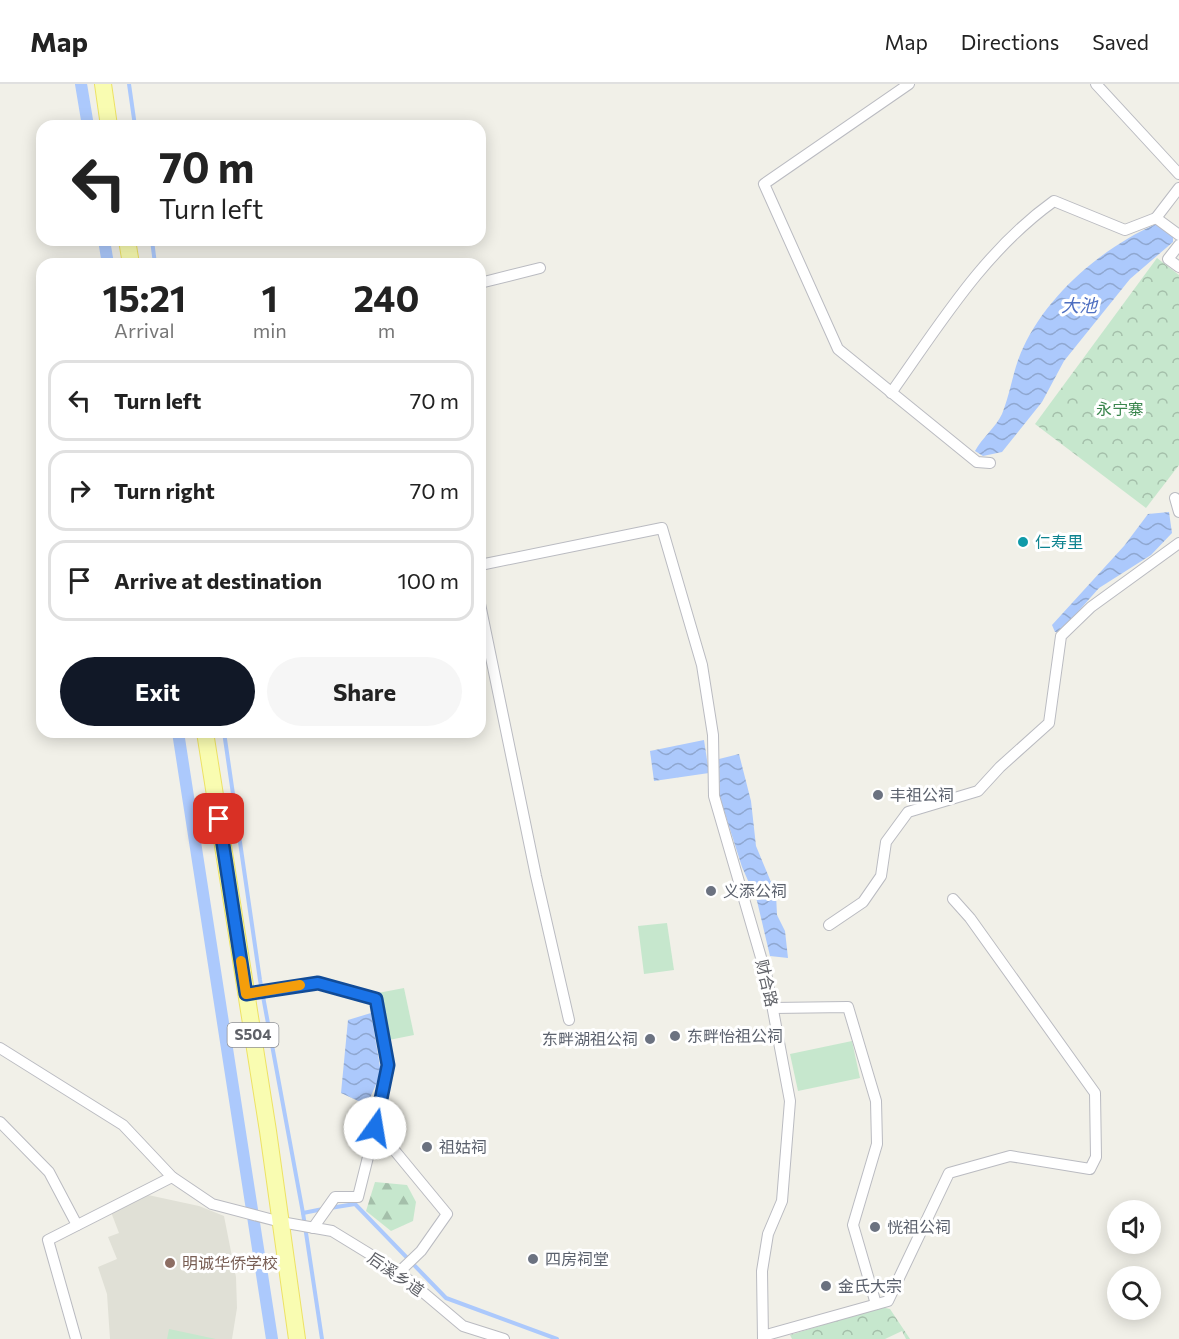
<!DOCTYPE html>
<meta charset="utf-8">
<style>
:root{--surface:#fff;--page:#f6f6f6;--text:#222;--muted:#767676;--line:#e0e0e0;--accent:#111827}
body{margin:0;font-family:Commissioner,"Noto Sans SC",sans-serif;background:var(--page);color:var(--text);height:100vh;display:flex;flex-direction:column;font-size:22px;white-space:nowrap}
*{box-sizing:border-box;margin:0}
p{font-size:20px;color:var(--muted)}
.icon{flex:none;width:33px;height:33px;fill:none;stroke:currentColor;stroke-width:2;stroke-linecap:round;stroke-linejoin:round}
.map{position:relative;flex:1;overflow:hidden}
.panel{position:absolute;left:36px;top:174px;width:450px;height:480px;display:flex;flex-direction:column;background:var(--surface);border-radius:18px;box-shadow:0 3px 15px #0003}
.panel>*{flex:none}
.hud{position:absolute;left:36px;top:36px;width:450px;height:126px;border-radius:18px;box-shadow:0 3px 15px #0003;background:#fff;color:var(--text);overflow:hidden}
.buttons{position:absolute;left:1107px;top:1116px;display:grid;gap:12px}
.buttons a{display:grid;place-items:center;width:54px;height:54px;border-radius:50%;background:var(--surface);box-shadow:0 3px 15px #0003;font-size:30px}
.pin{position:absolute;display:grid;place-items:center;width:51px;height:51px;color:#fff;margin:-26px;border-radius:12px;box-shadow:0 3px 9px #0006}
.me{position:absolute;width:66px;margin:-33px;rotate:13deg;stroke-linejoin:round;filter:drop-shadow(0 0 4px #0008)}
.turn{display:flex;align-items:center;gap:21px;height:126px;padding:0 24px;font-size:27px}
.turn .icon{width:78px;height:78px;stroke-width:2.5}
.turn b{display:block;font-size:42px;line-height:51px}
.eta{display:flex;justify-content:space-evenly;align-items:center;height:102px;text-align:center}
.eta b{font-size:36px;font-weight:700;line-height:42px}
.cta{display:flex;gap:12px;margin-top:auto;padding:12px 24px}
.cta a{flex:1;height:69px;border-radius:36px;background:var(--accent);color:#fff;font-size:24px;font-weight:700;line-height:69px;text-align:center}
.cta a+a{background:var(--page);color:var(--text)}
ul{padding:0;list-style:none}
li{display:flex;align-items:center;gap:18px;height:81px;margin:0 12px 9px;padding:0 12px;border:3px solid var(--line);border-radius:18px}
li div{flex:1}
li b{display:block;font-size:22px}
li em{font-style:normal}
header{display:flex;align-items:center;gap:36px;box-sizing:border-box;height:84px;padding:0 30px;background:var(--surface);border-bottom:2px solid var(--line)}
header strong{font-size:28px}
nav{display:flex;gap:33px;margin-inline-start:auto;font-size:21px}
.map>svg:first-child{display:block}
.education{fill:#e0e0d6}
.forest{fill:url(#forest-firs)}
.park{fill:url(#park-crowns)}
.pitch{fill:#c6e7cd}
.water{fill:url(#water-waves)}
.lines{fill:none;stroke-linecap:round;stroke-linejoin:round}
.stream{stroke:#acc9fc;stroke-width:4}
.canal{stroke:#acc9fc;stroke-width:12}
.minor-casing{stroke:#babbc1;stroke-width:12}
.primary-casing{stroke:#ede264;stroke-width:18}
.minor{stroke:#fff;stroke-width:10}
.primary{stroke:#f9fcb1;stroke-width:16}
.route-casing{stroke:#114b97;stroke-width:15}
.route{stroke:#1a73e8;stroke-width:10}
.slow{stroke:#f59e0b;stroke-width:10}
.culture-dot{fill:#0f9aa8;stroke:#fff;stroke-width:2}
.worship-dot{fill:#6b7280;stroke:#fff;stroke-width:2}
.education-dot{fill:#8d6e63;stroke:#fff;stroke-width:2}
.labels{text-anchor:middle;stroke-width:6;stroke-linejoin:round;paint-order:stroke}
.shield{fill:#fff;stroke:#8f9095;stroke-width:1.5}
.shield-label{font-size:15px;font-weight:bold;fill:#5f6167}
.park-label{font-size:16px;fill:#39854c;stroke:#fff}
.culture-label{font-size:16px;fill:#0d838f;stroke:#fff;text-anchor:start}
.worship-label{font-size:16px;fill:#5b616d;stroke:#fff;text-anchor:start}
.street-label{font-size:16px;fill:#5f6167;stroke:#fff}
.education-label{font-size:16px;fill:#785e54;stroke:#fff;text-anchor:start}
.water-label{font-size:18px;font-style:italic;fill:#4e6fc1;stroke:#fff}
</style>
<header>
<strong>Map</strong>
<nav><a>Map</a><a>Directions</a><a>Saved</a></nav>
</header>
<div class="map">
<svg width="1179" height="1255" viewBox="0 0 1179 1255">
<defs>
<pattern id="forest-firs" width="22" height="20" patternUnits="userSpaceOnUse" patternTransform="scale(1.5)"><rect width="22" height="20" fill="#c6e7cd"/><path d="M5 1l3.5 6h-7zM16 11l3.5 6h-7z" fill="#a4bfaa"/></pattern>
<pattern id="park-crowns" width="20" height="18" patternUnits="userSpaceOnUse" patternTransform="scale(1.5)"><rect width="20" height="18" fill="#c6e7cd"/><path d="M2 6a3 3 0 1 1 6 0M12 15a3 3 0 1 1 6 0" fill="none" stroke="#a4bfaa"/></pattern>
<pattern id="water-waves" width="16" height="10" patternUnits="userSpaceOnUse" patternTransform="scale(1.5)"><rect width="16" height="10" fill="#acc9fc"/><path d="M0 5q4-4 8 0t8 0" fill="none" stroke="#8fa7d0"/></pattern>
</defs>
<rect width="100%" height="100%" fill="#f1f0e8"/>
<polygon class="education" points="148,1111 199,1122 224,1132 236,1193 237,1224 232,1255 110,1255 107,1210 98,1183 117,1175 108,1153 119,1149 111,1128"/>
<polygon class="forest" points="375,1098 407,1101 416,1118 413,1137 391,1147 366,1127"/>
<g class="park">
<polygon points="1157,174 1179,191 1179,381 1146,424 1035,340"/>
<polygon points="881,1223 890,1225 910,1255 906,1255 902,1247 885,1255 792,1255 790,1251"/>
</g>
<g class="pitch">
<polygon points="667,839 674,886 644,890 638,842"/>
<polygon points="404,904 414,951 389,956 378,909"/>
<polygon points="852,957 860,994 798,1007 790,970"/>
<polygon points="169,1245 216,1255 167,1255"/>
</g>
<g class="water">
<path d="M1156,140L1173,152V158L1130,195L1064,277L1042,318L1002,368L983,372L975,367C982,354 996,343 1002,330C1011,308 1013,285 1023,264C1048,210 1102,164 1156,140Z"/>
<polygon points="1169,428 1172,449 1151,471 1099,504 1060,548 1055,548 1052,541 1124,462 1148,430"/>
<polygon points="704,656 709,689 654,697 650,667"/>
<polygon points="739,670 751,717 756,762 776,810 777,831 785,847 788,874 770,872 757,817 742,783 720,714 719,675"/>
<polygon points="371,929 381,989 367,1021 341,1009 348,936"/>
</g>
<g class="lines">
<g class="stream">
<polyline points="129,0 135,42"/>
<polyline points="152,156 155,180"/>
<polyline points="224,648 260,896 303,1129 322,1255"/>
<polyline points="330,1124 355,1120 446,1214 557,1255"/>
<polyline points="303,1129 323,1125"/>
</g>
<g class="canal">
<polyline points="81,0 88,42"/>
<polyline points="104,156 108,180"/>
<polyline points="178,648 272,1255"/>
</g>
<defs>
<g id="minor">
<polyline points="909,0 764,100 838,265 977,378 990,379"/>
<polyline points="1096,0 1179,90"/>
<polyline points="1179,104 1156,134 1179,151"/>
<polyline points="1179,161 1168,175 1179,183"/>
<polyline points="480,199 540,184"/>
<path d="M891,309C940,240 984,167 1054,117L1125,146L1156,134"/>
<polyline points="1175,414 1179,428"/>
<polyline points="480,481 662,444 702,581 713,651 714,712 767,894 790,1017 782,1117 768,1150 762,1187 763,1255"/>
<polyline points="480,520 536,792 569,936"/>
<polyline points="829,841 863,818 881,792 886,758 908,728 978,707 1000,683 1049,639 1061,552 1091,523 1179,459"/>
<polyline points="246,910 318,899 376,915 388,981 381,1021 358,1113 335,1113 313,1144"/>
<polyline points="773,924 848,923 876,1017 877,1060 853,1141 876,1220"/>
<polyline points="0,964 123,1041 172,1093 212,1120 281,1138 332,1147 399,1188 463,1242 504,1255"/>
<polyline points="0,1038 49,1088 77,1141"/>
<polyline points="376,1044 447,1130 421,1167 399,1188"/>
<polyline points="763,1252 888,1217 949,1089 1010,1072 1090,1085 1096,1073 1095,1009 970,834 953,815"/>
<polyline points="76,1255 48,1156 172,1093"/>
</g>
<g id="primary">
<polyline points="103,0 109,42"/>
<polyline points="127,156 131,180"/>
<polyline points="205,648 268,1047 297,1255"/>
</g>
</defs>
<use href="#minor" class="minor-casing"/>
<use href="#primary" class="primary-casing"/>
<use href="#minor" class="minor"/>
<use href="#primary" class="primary"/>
</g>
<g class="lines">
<defs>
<polyline id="route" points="219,735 246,910 318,899 376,915 388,981 375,1044"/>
</defs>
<use href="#route" class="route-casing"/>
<use href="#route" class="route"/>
<polyline class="slow" points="241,877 246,910 300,901"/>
</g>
<circle class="culture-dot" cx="1023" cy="458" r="6"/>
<g class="worship-dot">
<circle cx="878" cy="711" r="6"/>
<circle cx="711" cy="807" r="6"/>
<circle cx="675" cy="952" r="6"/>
<circle cx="650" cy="955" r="6"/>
<circle cx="427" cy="1063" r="6"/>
<circle cx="875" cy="1143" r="6"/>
<circle cx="533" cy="1175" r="6"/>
<circle cx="826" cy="1202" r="6"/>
</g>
<circle class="education-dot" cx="170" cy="1179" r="6"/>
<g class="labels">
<rect class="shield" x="227.5" y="939" width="51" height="24" rx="4.5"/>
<g class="shield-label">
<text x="253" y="956">S504</text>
</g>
<g class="park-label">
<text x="1120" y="331">永宁寨</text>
</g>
<g class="culture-label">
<text x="1035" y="464">仁寿里</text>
</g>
<g class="worship-label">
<text x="890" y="717">丰祖公祠</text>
<text x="723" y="813">义添公祠</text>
<text x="687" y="958">东畔怡祖公祠</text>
<text x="638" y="961" text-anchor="end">东畔湖祖公祠</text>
<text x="439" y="1069">祖姑祠</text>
<text x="887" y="1149">恍祖公祠</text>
<text x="545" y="1181">四房祠堂</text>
<text x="838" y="1208">金氏大宗</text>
</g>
<g class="street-label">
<text transform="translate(767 899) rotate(77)" y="6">财合路</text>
<text transform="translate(396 1190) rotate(35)" y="6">后溪乡道</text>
</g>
<g class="education-label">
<text x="182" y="1185">明诚华侨学校</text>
</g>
<g class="water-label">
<text x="1079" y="228">大池</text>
</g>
</g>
</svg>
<div class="buttons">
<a><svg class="icon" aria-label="sound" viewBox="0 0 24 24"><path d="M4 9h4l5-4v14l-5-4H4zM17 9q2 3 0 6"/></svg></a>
<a><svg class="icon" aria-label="search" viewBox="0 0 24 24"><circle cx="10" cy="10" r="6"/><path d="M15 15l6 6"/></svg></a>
</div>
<div class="pin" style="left:219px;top:735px;background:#d93025"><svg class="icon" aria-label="arrive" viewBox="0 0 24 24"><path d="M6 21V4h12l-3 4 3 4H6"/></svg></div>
<svg class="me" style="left:375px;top:1044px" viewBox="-20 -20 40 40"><circle r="19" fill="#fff"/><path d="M0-13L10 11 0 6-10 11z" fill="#1a73e8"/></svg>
<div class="hud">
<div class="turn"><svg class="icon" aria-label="left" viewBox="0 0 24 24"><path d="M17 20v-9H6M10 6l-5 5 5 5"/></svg><div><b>70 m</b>Turn left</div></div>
</div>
<section class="panel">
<div class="eta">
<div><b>15:21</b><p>Arrival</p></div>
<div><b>1</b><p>min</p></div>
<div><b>240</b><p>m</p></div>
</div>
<ul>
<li><svg class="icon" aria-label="left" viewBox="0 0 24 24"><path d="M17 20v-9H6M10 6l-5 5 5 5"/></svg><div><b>Turn left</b></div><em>70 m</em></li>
<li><svg class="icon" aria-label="right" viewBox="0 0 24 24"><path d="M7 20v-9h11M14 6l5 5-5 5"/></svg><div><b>Turn right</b></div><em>70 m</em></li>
<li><svg class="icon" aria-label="arrive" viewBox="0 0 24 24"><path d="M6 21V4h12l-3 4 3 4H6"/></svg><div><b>Arrive at destination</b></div><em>100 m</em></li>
</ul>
<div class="cta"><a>Exit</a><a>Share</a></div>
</section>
</div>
